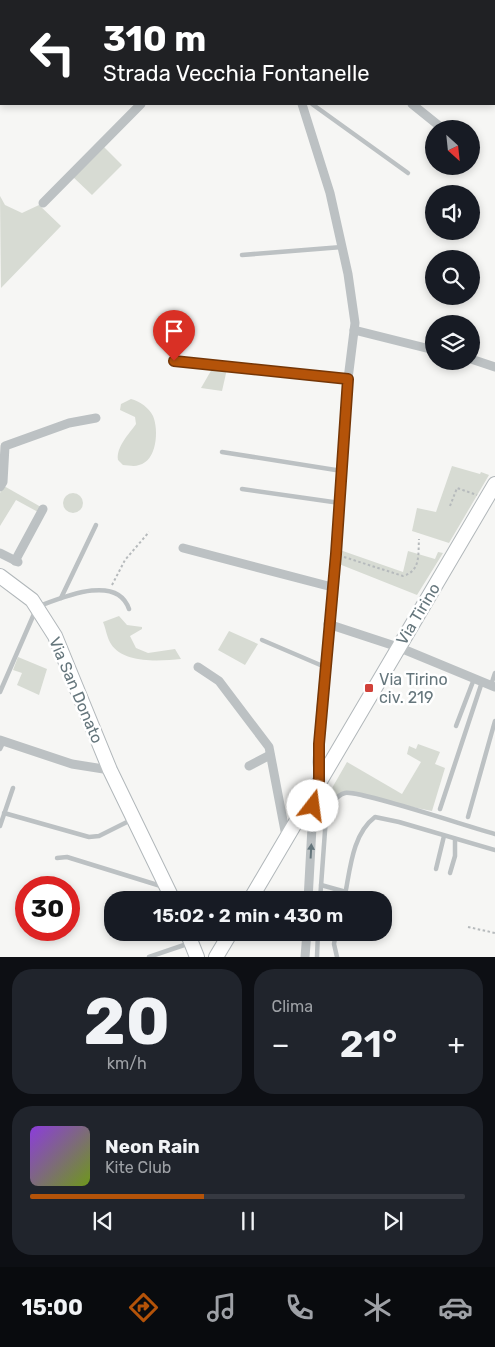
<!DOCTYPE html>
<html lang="it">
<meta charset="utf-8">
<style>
body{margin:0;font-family:Rubik,sans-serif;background:#20242c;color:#f1f3f6;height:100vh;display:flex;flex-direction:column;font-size:19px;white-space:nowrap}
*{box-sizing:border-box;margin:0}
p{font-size:16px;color:#9ea1a6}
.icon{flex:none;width:28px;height:28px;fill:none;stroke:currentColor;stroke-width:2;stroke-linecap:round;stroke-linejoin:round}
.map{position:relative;height:957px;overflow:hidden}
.drawer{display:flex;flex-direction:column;gap:12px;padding:12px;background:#0d0f14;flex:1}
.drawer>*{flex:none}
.banner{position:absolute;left:0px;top:0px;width:495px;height:105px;box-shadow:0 2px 8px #0003;background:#202124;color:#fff;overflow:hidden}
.needle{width:32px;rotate:153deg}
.tools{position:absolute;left:425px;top:120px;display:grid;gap:10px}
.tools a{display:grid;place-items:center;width:55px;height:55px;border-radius:50%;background:#171b24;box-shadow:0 2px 8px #0003;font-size:25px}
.speed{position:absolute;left:15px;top:876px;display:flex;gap:10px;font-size:25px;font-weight:700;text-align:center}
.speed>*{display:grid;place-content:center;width:65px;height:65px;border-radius:50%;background:#171b24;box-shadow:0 2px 8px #0003;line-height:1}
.speed .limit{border:8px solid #d22;background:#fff;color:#111}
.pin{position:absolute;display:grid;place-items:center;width:42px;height:42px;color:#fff;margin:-51px -21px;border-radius:50% 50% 50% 0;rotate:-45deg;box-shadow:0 0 5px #0007}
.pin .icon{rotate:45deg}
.me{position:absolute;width:55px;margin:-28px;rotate:15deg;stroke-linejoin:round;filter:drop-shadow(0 0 4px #0008)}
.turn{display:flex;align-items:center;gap:18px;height:105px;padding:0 20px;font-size:22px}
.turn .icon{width:65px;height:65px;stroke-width:2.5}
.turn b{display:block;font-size:35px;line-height:42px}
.big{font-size:38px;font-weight:600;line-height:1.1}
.drawer .tile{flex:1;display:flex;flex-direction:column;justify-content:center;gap:8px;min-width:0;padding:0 18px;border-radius:20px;background:#20242c}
.drawer .dial{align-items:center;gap:0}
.dial b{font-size:65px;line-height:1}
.song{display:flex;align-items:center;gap:15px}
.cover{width:60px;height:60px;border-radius:8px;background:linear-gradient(135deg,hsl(270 70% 55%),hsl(80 70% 35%))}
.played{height:5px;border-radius:2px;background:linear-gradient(90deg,#b45309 40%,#363941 40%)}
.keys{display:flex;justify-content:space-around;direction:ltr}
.heat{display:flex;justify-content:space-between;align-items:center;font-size:28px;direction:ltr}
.drawer .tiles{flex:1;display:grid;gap:12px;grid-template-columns:1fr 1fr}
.tile:last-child{grid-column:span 2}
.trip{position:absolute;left:104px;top:891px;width:288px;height:50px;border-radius:20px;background:#171b24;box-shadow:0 2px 8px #0003;font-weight:600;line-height:50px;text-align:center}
.dock{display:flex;height:80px;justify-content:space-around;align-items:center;background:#090b0e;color:#9ea1a6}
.dock .icon{width:35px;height:35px}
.dock .on{color:#b45309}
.dock b{font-size:22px;color:#f1f3f6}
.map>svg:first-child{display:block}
.green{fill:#d7dbd3}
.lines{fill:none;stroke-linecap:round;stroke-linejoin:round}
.secondary-casing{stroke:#b1b7ba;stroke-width:16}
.path{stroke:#b6babc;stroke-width:2;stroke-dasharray:2.5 2.5;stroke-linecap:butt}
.lane{stroke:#bcc1c3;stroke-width:4.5}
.street{stroke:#bcc1c3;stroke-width:9}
.secondary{stroke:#fff;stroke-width:14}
.oneway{fill:#65767c}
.route-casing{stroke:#753606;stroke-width:12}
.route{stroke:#b45309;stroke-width:9}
.poi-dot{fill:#d14139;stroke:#fff;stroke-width:2}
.labels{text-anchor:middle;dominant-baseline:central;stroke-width:5;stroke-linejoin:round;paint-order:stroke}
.street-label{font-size:16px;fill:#65767c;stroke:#fff}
.poi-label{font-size:16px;fill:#65767c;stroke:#fff;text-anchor:start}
</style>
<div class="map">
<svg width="495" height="957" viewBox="0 0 495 957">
<rect width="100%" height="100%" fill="#f6f6f4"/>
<g class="green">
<polygon points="102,145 122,165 92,195 72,176"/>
<polygon points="0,196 5,205 22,213 39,205 61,226 1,288"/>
<polygon points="212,369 227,369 222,391 201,388"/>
<path d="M131 399C140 401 149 408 153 416 159 430 157 461 139 465 134 467 128 465 123 465L118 460C116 447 129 434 136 424L135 417 120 410 121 404Z"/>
<polygon points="452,466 480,474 481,472 489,475 449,543 412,531 417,508 436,512"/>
<polygon points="4,486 41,507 38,512 16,500 0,526 0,493"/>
<circle cx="73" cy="503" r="10"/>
<polygon points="340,550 403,572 408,551 435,559 438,552 443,553 417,595 339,564"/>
<path d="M119 616 127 625 142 627V629L130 636 136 648 148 653 175 649 181 659C160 661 124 664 111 644 107 638 106 629 103 622Z"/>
<polygon points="229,631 258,644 245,665 218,650"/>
<polygon points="18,657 47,669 39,695 17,685 22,673 13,670"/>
<polygon points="418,744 440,752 435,764 445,768 432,811 342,793 331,799 323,810 324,802 347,762 402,794 421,762 407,754 409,746 416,749"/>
</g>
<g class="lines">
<g class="secondary-casing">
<g id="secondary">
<polyline points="0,576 32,600 55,636 110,770 173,900"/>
<polyline points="250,900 495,484"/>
<polyline points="187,932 197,957"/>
<polyline points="216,957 231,932"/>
</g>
</g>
<g class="path">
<polyline points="450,506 457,488 477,495"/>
<path d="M344 557 403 576C421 571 418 554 419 539"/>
<polyline points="112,585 125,560 149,532"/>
<polyline points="353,894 370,900"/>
<polyline points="468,927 495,933"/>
</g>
<g class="lane">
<polyline points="312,104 408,173"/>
<polyline points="242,255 342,247"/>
<polyline points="222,452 342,471"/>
<polyline points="242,489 340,503"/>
<polyline points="61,598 96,525"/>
<polyline points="262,640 325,667"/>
<polyline points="491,685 495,673"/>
<path d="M0 692 37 607C61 598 117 573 129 609"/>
<polyline points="456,726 474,679"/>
<polyline points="0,749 4,741"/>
<polyline points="440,809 482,682"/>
<polyline points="4,813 89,837 99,836 131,820"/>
<polyline points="468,817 495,721"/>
<polyline points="0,826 13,788"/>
<polyline points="57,858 67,857 164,887"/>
<polyline points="436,869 444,836"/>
<polyline points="450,873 455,856 455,839"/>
<polyline points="321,885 346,892"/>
<path d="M320 900 326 817C330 808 334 796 345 793 359 790 472 828 495 834"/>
<path d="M344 900C350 873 351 835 375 817L399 822 495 850"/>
<polyline points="336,932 334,944 337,957"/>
<polyline points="149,957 190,943"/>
<polyline points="317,957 318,932"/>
</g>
<g class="street">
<polyline points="257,0 258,1"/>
<polyline points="285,0 287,1"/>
<polyline points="243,1 244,0"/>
<polyline points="302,104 330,193 348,274 355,323 348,379 336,554 321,708 317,762 319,782"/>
<polyline points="412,104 443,129"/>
<polyline points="43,203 141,104"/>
<polyline points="354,330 434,350"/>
<polyline points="471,359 495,367"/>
<polyline points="174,361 348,379"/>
<polyline points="0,487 3,482 5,446 69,423 96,418"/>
<polyline points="183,548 332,587"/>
<polyline points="0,553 18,562"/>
<polyline points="15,561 43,509"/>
<polyline points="328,624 398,647 495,687"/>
<polyline points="198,667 219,681 269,747 285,831 289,834"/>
<polyline points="0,740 72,764 110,770"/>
<polyline points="249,766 270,755"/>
<polyline points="308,900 313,809 311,797"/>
<polyline points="305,957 307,932"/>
</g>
<use href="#secondary" class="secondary"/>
</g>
<defs><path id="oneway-solid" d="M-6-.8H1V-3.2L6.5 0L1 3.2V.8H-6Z" transform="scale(1.25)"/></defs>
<use class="oneway" href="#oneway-solid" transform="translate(311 851) rotate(-87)"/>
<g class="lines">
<g class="route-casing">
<polyline id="route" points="174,361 348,379 336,554 319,744 319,783 311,797 313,806"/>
</g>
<use href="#route" class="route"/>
</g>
<rect class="poi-dot" x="364" y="683" width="10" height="10" rx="2.5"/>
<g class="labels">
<g class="street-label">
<text transform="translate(418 614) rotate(-59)">Via Tirino</text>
<text transform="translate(76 690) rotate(67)">Via San Donato</text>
</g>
<g class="poi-label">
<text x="379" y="679">Via Tirino<tspan x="379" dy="18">civ. 219</tspan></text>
</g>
</g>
</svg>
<div class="tools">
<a><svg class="needle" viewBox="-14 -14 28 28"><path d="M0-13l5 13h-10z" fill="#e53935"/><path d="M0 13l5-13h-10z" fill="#9ea1a6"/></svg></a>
<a><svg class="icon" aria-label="sound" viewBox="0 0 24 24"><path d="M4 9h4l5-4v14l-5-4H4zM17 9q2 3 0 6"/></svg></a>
<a><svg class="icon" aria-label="search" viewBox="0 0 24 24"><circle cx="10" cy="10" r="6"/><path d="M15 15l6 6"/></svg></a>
<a><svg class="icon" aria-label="layers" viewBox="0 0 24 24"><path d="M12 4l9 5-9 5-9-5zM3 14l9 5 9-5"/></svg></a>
</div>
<div class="speed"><div class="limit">30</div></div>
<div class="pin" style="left:174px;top:361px;background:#d93025"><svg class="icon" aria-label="arrive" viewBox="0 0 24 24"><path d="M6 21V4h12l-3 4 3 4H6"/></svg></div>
<svg class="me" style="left:313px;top:806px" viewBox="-20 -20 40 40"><circle r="19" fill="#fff"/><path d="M0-13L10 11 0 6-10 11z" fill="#b45309"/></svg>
<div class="trip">15:02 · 2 min · 430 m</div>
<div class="banner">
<div class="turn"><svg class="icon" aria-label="left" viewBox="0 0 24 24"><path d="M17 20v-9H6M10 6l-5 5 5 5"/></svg><div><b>310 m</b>Strada Vecchia Fontanelle</div></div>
</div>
</div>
<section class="drawer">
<div class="tiles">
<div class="tile dial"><b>20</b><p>km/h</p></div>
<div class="tile"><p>Clima</p>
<div class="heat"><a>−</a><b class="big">21°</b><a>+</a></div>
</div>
<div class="tile">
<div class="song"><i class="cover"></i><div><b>Neon Rain</b><p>Kite Club</p></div></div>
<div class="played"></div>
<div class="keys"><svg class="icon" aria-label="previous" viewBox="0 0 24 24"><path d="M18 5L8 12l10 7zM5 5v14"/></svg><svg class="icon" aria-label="pause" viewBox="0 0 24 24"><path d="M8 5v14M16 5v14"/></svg><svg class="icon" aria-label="next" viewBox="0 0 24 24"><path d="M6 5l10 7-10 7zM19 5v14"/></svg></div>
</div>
</div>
</section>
<nav class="dock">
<b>15:00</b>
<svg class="icon on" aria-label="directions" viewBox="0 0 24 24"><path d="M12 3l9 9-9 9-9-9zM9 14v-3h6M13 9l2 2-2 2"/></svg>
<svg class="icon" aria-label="music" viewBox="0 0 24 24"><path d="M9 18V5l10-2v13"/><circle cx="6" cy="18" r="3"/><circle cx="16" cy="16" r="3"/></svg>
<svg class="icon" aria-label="phone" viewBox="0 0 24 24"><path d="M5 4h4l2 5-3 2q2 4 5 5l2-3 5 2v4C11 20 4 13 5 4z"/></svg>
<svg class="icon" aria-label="climate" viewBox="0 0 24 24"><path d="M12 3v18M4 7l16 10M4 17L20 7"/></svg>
<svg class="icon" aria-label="car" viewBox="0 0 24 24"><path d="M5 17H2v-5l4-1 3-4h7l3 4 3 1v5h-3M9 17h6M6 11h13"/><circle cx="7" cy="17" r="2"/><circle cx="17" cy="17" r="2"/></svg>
</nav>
